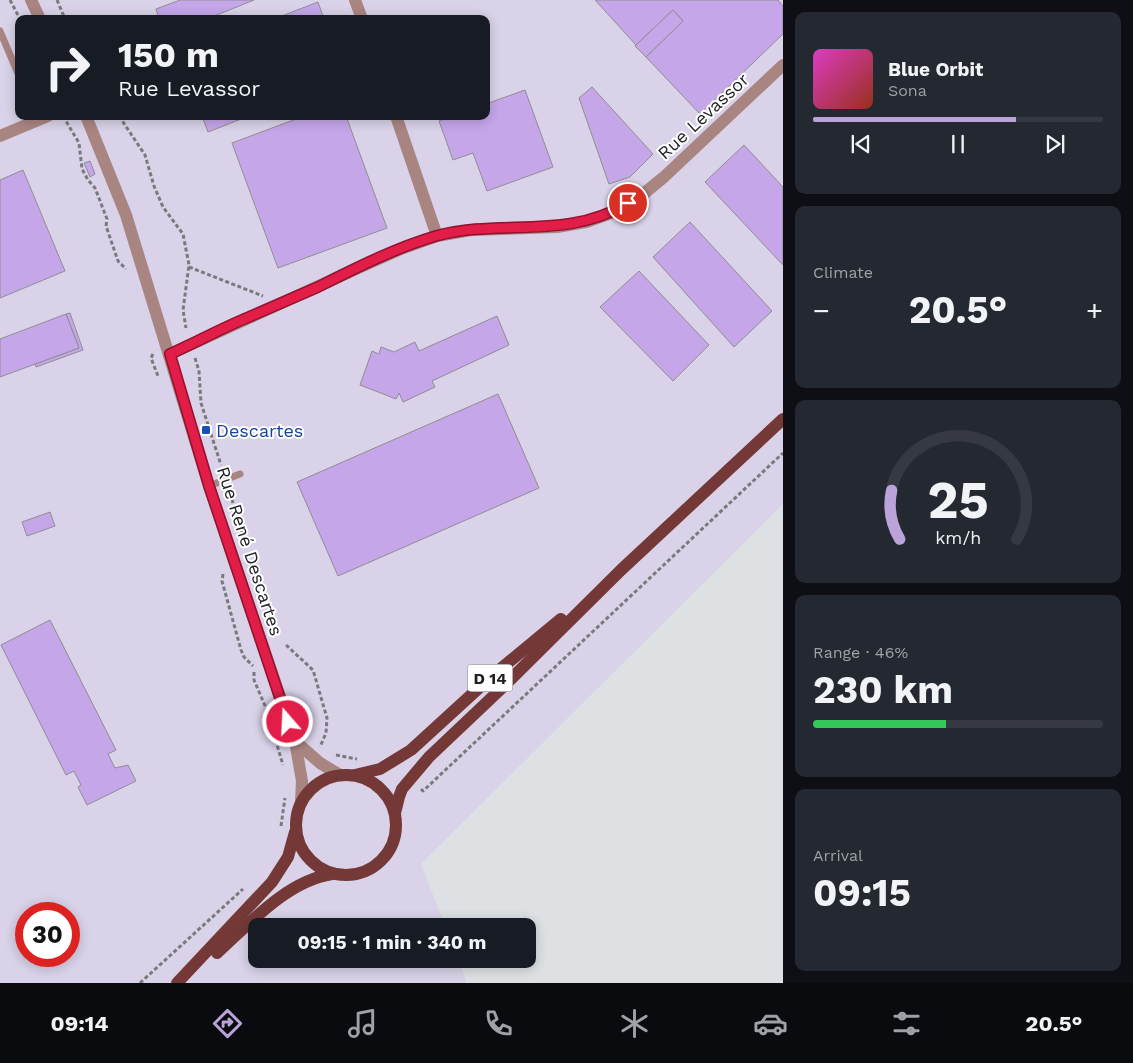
<!DOCTYPE html>
<meta charset="utf-8">
<style>
body{margin:0;font-family:"Work Sans",sans-serif;background:#242831;color:#f1f3f6;height:100vh;display:flex;flex-direction:column;font-size:19px;white-space:nowrap}
*{box-sizing:border-box;margin:0}
p{font-size:16px;color:#9ea1a6}
.icon{flex:none;width:28px;height:28px;fill:none;stroke:currentColor;stroke-width:2;stroke-linecap:round;stroke-linejoin:round}
.map{position:relative;flex:1;overflow:hidden}
.sheet{display:flex;flex-direction:column;gap:12px;padding:12px;background:#0d0f14;width:350px}
.sheet>*{flex:none}
.top-card{position:absolute;left:15px;top:15px;width:475px;height:105px;border-radius:10px;box-shadow:0 2px 12px #0003;background:#171b24;color:#f1f3f6;overflow:hidden}
.speed{position:absolute;left:15px;top:902px;display:flex;gap:10px;font-size:25px;font-weight:700;text-align:center}
.speed>*{display:grid;place-content:center;width:65px;height:65px;border-radius:50%;background:#171b24;box-shadow:0 2px 12px #0003;line-height:1}
.speed .limit{border:8px solid #d22;background:#fff;color:#111}
.pin{position:absolute;display:grid;place-items:center;width:42px;height:42px;color:#fff;margin:-21px;border:2px solid #fff;border-radius:50%;box-shadow:0 1px 5px #0007}
.me{position:absolute;width:55px;margin:-28px;rotate:341deg;stroke-linejoin:round;filter:drop-shadow(0 0 4px #0008)}
.turn{display:flex;align-items:center;gap:18px;height:105px;padding:0 20px;font-size:22px}
.turn .icon{width:65px;height:65px;stroke-width:2.5}
.turn b{display:block;font-size:35px;line-height:42px}
.big{font-size:38px;font-weight:700;line-height:1.1}
.sheet .tile{flex:1;display:flex;flex-direction:column;justify-content:center;gap:8px;min-width:0;padding:0 18px;border-radius:10px;background:#242831}
.sheet .dial{align-items:center;gap:0}
.dial svg{height:130px;overflow:visible;fill:none;stroke:#363941;stroke-width:7;stroke-linecap:round;text-anchor:middle}
.dial text{fill:#f1f3f6;stroke:none}
.song{display:flex;align-items:center;gap:15px}
.cover{width:60px;height:60px;border-radius:8px;background:linear-gradient(135deg,hsl(310 70% 55%),hsl(10 70% 35%))}
.played{height:5px;border-radius:2px;background:linear-gradient(90deg,#bba3da 70%,#363941 70%)}
.keys{display:flex;justify-content:space-around;direction:ltr}
.heat{display:flex;justify-content:space-between;align-items:center;font-size:28px;direction:ltr}
.charge{height:8px;border-radius:4px;background:linear-gradient(90deg,#34c759 46%,#363941 0)}
.trip{position:absolute;left:248px;top:918px;width:288px;height:50px;border-radius:10px;background:#171b24;box-shadow:0 2px 12px #0003;font-weight:700;line-height:50px;text-align:center}
.menu{display:flex;height:80px;justify-content:space-around;align-items:center;background:#090b0e;color:#9ea1a6}
.menu .icon{width:35px;height:35px}
.menu .active{color:#bba3da}
.menu b{font-size:22px;color:#f1f3f6}
main{display:flex;flex:1;min-height:0}
.map>svg:first-child{display:block}
.industrial{fill:#d9d2e8;fill-rule:evenodd}
.building{fill:#c4a6e9;stroke:#908e92}
.lines{fill:none;stroke-linecap:round;stroke-linejoin:round}
.path{stroke:#787b7d;stroke-width:3;stroke-dasharray:4 2.5;stroke-linecap:butt}
.lane{stroke:#a98582;stroke-width:7}
.street{stroke:#a98582;stroke-width:12}
.primary{stroke:#743937;stroke-width:12}
.route-casing{stroke:#92132f;stroke-width:12}
.route{stroke:#e11d48;stroke-width:9}
.transit-dot{fill:#1a4fb4;stroke:#fff;stroke-width:2}
.labels{text-anchor:middle;dominant-baseline:central;stroke-width:4;stroke-linejoin:round;paint-order:stroke}
.shield{fill:#fff;stroke:#626364;stroke-width:1}
.shield-label{font-size:16px;font-weight:bold;fill:#1f2022}
.street-label{font-size:18px;fill:#1f2022;stroke:#fff}
.transit-label{font-size:18px;fill:#164399;stroke:#fff;text-anchor:start}
</style>
<main>
<div class="map">
<svg width="783" height="983" viewBox="0 0 783 983">
<rect width="100%" height="100%" fill="#dde1e4"/>
<path class="industrial" d="M0 0H783V504L421 864 445 926H256V959H458L467 983H0ZM19 19H486V116H19ZM26 914H69V956H26Z"/>
<g class="building">
<polygon points="180,0 254,0 207,19 159,19 156,9"/>
<polygon points="595,0 778,0 783,6 783,34 700,114 646,57 683,21 673,10 636,45"/>
<polygon points="318,2 324,19 274,19"/>
<polygon points="673,10 683,21 646,57 635,46"/>
<polygon points="592,87 653,154 630,177 609,184 579,98"/>
<polygon points="525,90 553,167 487,191 473,153 453,160 439,121 452,116 486,116 486,104"/>
<polygon points="202,116 249,116 208,132"/>
<polygon points="304,116 346,116 387,228 278,268 232,143"/>
<polygon points="744,145 783,187 783,265 705,182"/>
<polygon points="90,161 95,174 90,177 84,163"/>
<polygon points="23,170 65,271 0,298 0,180"/>
<polygon points="690,222 772,311 734,347 653,257"/>
<polygon points="639,271 709,345 673,381 600,307"/>
<polygon points="70,313 83,350 36,367 35,364 79,348 66,314"/>
<polygon points="66,314 79,348 0,377 0,339"/>
<polygon points="497,316 509,345 432,381 435,387 403,402 399,393 396,399 360,385 372,351 379,354 381,347 394,352 415,342 419,351"/>
<polygon points="498,394 539,488 338,576 297,482"/>
<polygon points="50,512 55,526 27,536 22,522"/>
<polygon points="50,620 116,750 108,754 115,768 128,765 136,781 87,805 78,787 81,785 74,771 66,775 1,645"/>
</g>
<g class="lines">
<g class="path">
<polyline points="10,0 20,19"/>
<polyline points="57,0 65,19"/>
<polyline points="63,116 79,143 82,169 88,180 95,188 107,219 106,226 118,261 126,269"/>
<polyline points="119,116 145,155 154,186 163,207 183,234 189,265 183,310 186,328"/>
<polyline points="189,267 263,296"/>
<polyline points="153,354 151,358 158,376"/>
<polyline points="195,358 199,371 201,403 221,465"/>
<polyline points="230,493 247,548"/>
<polyline points="223,574 222,581 241,650 244,657 253,666"/>
<polyline points="286,645 313,670 327,718 326,733 320,747"/>
<polyline points="254,672 254,680 266,708 283,765"/>
<polyline points="336,755 357,759"/>
<polyline points="421,789 423,791 783,453"/>
<polyline points="281,826 285,798"/>
<polyline points="140,983 243,889"/>
</g>
<g class="lane">
<polyline points="0,31 19,76"/>
<polyline points="209,486 240,474"/>
</g>
<g class="street">
<polyline points="31,0 40,19"/>
<polyline points="355,0 362,19"/>
<polyline points="86,116 126,215 209,486 295,741 302,781 301,802"/>
<polyline points="396,116 437,236"/>
<polyline points="0,136 48,116"/>
<polyline points="170,354 358,268 403,248 437,236 471,230 557,227 586,222 614,212 642,195 664,177 783,65"/>
<polyline points="295,741 320,763 340,775"/>
</g>
<g class="primary">
<circle cx="346" cy="825" r="50"/>
<polyline points="355,775 380,769 411,750 492,676 561,619"/>
<polyline points="395,813 399,797 402,789 429,757 504,686 621,570 783,419"/>
<path d="M217 953C250 923 287 881 332 874"/>
<polyline points="177,983 272,882 288,857 295,832"/>
</g>
</g>
<g class="lines">
<g class="route-casing">
<path id="route" d="M288 722 209 486 170 354C197 342 222 328 249 317 272 307 295 297 318 287 356 268 395 248 436 236 501 218 566 241 628 203"/>
</g>
<use href="#route" class="route"/>
</g>
<rect class="transit-dot" x="201" y="425" width="10" height="10" rx="2.5"/>
<g class="labels">
<rect class="shield" x="467.5" y="664.5" width="45" height="27" rx="4"/>
<g class="shield-label">
<text x="490" y="678">D 14</text>
</g>
<g class="street-label">
<text transform="translate(703 116) rotate(-43)">Rue Levassor</text>
<text transform="translate(250 551) rotate(72)">Rue René Descartes</text>
</g>
<g class="transit-label">
<text x="216" y="430">Descartes</text>
</g>
</g>
</svg>
<div class="speed"><div class="limit">30</div></div>
<div class="pin" style="left:628px;top:203px;background:#d93025"><svg class="icon" aria-label="arrive" viewBox="0 0 24 24"><path d="M6 21V4h12l-3 4 3 4H6"/></svg></div>
<svg class="me" style="left:288px;top:722px" viewBox="-20 -20 40 40"><circle r="17" fill="#e11d48" stroke="#fff" stroke-width="3"/><path d="M0-11L8 9 0 5-8 9z" fill="#fff"/></svg>
<div class="trip">09:15 · 1 min · 340 m</div>
<div class="top-card">
<div class="turn"><svg class="icon" aria-label="right" viewBox="0 0 24 24"><path d="M7 20v-9h11M14 6l5 5-5 5"/></svg><div><b>150 m</b>Rue Levassor</div></div>
</div>
</div>
<section class="sheet">
<div class="tile">
<div class="song"><i class="cover"></i><div><b>Blue Orbit</b><p>Sona</p></div></div>
<div class="played"></div>
<div class="keys"><svg class="icon" aria-label="previous" viewBox="0 0 24 24"><path d="M18 5L8 12l10 7zM5 5v14"/></svg><svg class="icon" aria-label="pause" viewBox="0 0 24 24"><path d="M8 5v14M16 5v14"/></svg><svg class="icon" aria-label="next" viewBox="0 0 24 24"><path d="M6 5l10 7-10 7zM19 5v14"/></svg></div>
</div>
<div class="tile"><p>Climate</p>
<div class="heat"><a>−</a><b class="big">20.5°</b><a>+</a></div>
</div>
<div class="tile dial"><svg viewBox="0 0 100 80">
<path d="M14 69A42 42 0 1 1 86 69"/>
<path d="M14 69A42 42 0 0 1 9 39" stroke="#bba3da"/>
<text x="50" y="56" font-size="32" font-weight="700">25</text>
<text x="50" y="72" font-size="11">km/h</text>
</svg></div>
<div class="tile"><p>Range · 46%</p><b class="big">230 km</b><div class="charge"></div></div>
<div class="tile"><p>Arrival</p><b class="big">09:15</b></div>
</section>
</main>
<nav class="menu">
<b>09:14</b>
<svg class="icon active" aria-label="directions" viewBox="0 0 24 24"><path d="M12 3l9 9-9 9-9-9zM9 14v-3h6M13 9l2 2-2 2"/></svg>
<svg class="icon" aria-label="music" viewBox="0 0 24 24"><path d="M9 18V5l10-2v13"/><circle cx="6" cy="18" r="3"/><circle cx="16" cy="16" r="3"/></svg>
<svg class="icon" aria-label="phone" viewBox="0 0 24 24"><path d="M5 4h4l2 5-3 2q2 4 5 5l2-3 5 2v4C11 20 4 13 5 4z"/></svg>
<svg class="icon" aria-label="climate" viewBox="0 0 24 24"><path d="M12 3v18M4 7l16 10M4 17L20 7"/></svg>
<svg class="icon" aria-label="car" viewBox="0 0 24 24"><path d="M5 17H2v-5l4-1 3-4h7l3 4 3 1v5h-3M9 17h6M6 11h13"/><circle cx="7" cy="17" r="2"/><circle cx="17" cy="17" r="2"/></svg>
<svg class="icon" aria-label="filters" viewBox="0 0 24 24"><path d="M4 7h16M4 17h16"/><circle cx="9" cy="7" r="2"/><circle cx="15" cy="17" r="2"/></svg>
<b>20.5°</b>
</nav>
